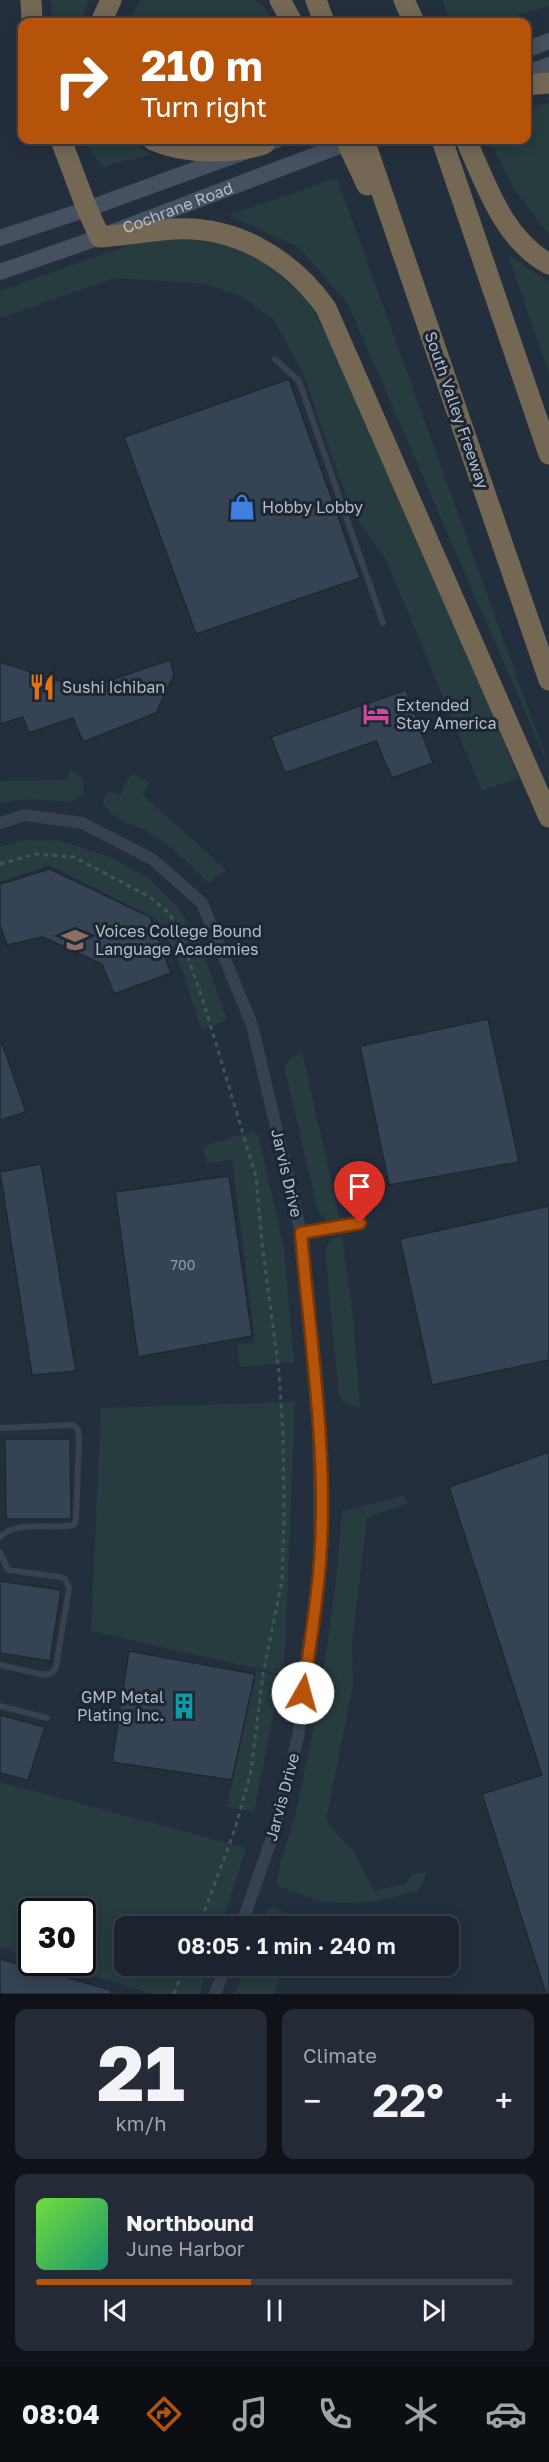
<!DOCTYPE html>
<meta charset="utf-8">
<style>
body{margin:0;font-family:"Golos Text",sans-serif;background:#242b36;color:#f1f3f6;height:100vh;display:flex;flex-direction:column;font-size:22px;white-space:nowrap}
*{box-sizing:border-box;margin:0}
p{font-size:20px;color:#a0a4aa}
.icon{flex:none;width:33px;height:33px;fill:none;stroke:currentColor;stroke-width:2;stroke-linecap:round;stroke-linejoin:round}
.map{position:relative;height:1994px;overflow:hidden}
.side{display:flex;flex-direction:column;gap:15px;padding:15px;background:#0f1319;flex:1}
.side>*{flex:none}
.hud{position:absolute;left:18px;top:18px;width:513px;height:126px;border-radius:12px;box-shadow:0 3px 15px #0003,0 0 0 2px #39404a;background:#b45309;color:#fff;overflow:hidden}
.speed{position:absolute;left:18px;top:1898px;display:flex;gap:12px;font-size:30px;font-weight:700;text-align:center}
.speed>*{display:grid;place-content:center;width:78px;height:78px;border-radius:50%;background:#1b232e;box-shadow:0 3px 15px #0003,0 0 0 2px #39404a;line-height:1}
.speed .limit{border:3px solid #111;border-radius:9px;background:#fff;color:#111}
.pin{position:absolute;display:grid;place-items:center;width:51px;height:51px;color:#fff;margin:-62px -26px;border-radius:50% 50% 50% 0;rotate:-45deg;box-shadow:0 0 6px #0007}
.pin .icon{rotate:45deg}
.me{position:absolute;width:66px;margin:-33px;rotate:7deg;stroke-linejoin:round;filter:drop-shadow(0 0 4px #0008)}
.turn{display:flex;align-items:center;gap:21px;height:126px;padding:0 24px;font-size:27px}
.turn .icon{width:78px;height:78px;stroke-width:2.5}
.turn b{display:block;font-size:42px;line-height:51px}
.big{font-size:45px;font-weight:600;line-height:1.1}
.side .tile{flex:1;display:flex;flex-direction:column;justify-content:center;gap:9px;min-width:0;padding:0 21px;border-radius:12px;background:#242b36}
.side .dial{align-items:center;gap:0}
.dial b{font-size:78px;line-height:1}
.song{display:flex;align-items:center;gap:18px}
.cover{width:72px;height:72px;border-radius:9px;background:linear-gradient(135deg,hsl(100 70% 55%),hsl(160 70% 35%))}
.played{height:6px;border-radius:3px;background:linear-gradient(90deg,#b45309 45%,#39404a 45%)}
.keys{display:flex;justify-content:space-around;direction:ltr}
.heat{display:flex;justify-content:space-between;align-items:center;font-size:33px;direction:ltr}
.side .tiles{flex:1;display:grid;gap:15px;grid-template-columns:1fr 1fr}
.tile:last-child{grid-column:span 2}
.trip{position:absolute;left:114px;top:1916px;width:345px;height:60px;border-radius:12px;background:#1b232e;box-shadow:0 3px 15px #0003,0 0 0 2px #39404a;font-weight:600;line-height:60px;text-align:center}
.menu{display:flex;height:96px;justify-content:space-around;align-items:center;background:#0b0e12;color:#a0a4aa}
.menu .icon{width:42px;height:42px}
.menu .selected{color:#b45309}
.menu b{font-size:27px;color:#f1f3f6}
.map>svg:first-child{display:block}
.green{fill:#263c3f}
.building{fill:#364354;stroke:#1f2835;stroke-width:1.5}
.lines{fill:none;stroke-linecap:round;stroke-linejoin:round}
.path{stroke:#3f5557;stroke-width:3;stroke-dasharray:4.5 4.5;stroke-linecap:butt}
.lane{stroke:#38414e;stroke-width:6}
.street{stroke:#38414e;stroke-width:12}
.secondary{stroke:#465061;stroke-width:16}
.highway{stroke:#746855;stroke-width:21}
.route-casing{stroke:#753606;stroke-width:15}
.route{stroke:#b45309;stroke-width:10}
.labels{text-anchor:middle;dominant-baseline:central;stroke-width:6;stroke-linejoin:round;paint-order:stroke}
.number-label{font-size:14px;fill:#929caa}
.street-label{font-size:16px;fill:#b4bcc9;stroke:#1d2633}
.poi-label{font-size:16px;fill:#b4bcc9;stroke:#1d2633;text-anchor:start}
</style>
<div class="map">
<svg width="549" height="1994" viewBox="0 0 549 1994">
<rect width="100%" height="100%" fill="#242f3e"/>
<g class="green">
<polygon points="51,0 89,0 81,22 52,22"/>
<polygon points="142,0 255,0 266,9 272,22 126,22"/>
<polygon points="442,0 549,0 549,6 494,22 451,22"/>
<polygon points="549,103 549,235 514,189 489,140 526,140 527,108"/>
<polygon points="84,140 126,140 152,154 102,167"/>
<polygon points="337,178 549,766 549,767 348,304 298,247 228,215"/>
<polygon points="174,236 218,241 268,264 309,302 336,353 426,558 519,778 482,791 387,562 350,508 304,376 274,320 241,296 204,284 115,278 0,318 0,291 131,244"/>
<polygon points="508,255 549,282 549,374"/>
<polygon points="71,769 83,779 83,795 70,802 28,799 0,803 0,781 66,780"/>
<path d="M131 773 150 782 142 794 226 870 208 883C192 866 175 850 156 837 138 824 114 823 103 803L107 791 120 795Z"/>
<polygon points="24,840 61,841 109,857 149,878 179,908 199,941 227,1020 201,1030 182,969 158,921 50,865 0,882 0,847"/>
<polygon points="302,1052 340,1219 326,1220 318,1211 284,1067 292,1057"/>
<polygon points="252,1132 258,1134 284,1248 294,1362 240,1367 237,1344 255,1343 232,1159 207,1164 203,1146"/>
<polygon points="342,1235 353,1316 360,1407 347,1405 339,1397 325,1250 331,1239"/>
<polygon points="295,1402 284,1675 91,1631 101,1408"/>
<path d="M403 1496 408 1503 367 1518 352 1643 353 1687 326 1821 354 1852 374 1891 405 1884 414 1873H427L419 1890C392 1900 347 1907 318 1900 304 1897 291 1891 277 1886L280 1864 295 1816 320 1698 336 1581 342 1511Z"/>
<polygon points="255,1671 281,1676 254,1812 227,1806"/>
<polygon points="0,1782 246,1848 221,1926 124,1926 124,1965 208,1965 199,1994 153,1994 49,1962 82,1962 82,1911 32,1911 31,1957 0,1947"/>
<polygon points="269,1907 299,1917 296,1926 261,1926"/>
<polygon points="246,1965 283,1965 274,1994 234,1994"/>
</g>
<g class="building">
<polygon points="289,379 360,578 196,634 124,437"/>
<polygon points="170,660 174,675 156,713 83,742 73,718 29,733 23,717 0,724 0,662 84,689"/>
<polygon points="406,690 433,763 392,778 376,741 285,773 271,737"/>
<polygon points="50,869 150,917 171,973 114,994 102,964 43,937 7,945 0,925 0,884"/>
<polygon points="488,1019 519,1162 389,1185 360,1046"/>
<polygon points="2,1043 26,1112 0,1120 0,1044"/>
<polygon points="41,1164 76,1371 32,1375 0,1172"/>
<polygon points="229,1176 252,1336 138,1357 115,1192"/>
<polygon points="549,1206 549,1360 432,1385 400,1239"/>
<polygon points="5,1439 70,1439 71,1519 6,1519"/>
<polygon points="549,1452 549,1994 546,1994 482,1794 542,1775 449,1487"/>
<polygon points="0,1581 61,1590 50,1661 0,1653"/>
<polygon points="129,1651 255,1674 232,1780 112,1762"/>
<polygon points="0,1715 45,1727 28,1780 0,1773"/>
<polygon points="0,1959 111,1990 111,1994 0,1994"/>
</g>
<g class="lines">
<g class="path">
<polyline points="0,864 35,854 74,857 150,897 170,914 182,940 205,1007 256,1177 262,1243 279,1373 283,1433 284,1518 282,1581 263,1674 251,1771 235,1829 199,1926"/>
<polyline points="174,1994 185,1965"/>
</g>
<g class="lane">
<polyline points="275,359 299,381 383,623"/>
<polyline points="301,1233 360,1223"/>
<path d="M0 1428 73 1425 78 1429 79 1441 76 1520 74 1525C51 1530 18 1519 0 1537"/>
<polyline points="0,1552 8,1570 60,1577 65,1579 69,1588 56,1667 53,1672 45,1675 0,1665"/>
<polyline points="0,1706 47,1718"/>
</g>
<g class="street">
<polyline points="0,823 25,815 82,823 152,859 202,903 252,1025 301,1233 318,1416 320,1561 298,1737 275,1829 241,1926"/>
<polyline points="215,1994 226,1965"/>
</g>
<g class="secondary">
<polyline points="526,50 549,41"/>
<polyline points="526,74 549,65"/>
<polyline points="0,238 87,209 277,140"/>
<path id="s1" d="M0 272 100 237 355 140"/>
</g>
<g class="highway">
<polyline points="31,0 32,22"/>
<polyline points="280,0 292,22"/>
<polyline points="316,0 324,22"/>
<polyline points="404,0 414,22"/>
<polyline points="101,22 111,0"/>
<polyline points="526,85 549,83"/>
<path d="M61 140 87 209 100 237C124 235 149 231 173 229 236 225 291 259 326 308L549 817"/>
<path d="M153 140C186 154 230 154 264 144"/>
<polyline points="346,140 367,185"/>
<polyline points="364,140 549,680"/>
<polyline points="442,140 549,454"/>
<path d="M466 140C486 184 503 239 549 264"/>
</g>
</g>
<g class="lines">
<g class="route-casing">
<path id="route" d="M303 1693C309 1649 317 1605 320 1561 328 1453 310 1340 301 1233L360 1223"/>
</g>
<use href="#route" class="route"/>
</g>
<defs>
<g id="shop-bare" transform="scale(2.07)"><path d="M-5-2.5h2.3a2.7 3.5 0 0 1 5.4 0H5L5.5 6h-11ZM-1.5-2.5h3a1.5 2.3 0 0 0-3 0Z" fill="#3f7fe0" stroke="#1d2633" stroke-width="2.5" paint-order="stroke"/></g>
<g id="restaurant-bare" transform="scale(2.07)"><path d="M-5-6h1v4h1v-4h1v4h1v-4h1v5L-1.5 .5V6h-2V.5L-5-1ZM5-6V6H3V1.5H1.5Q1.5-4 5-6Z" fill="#e8710a" stroke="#1d2633" stroke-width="2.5" paint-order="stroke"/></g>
<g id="hotel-bare" transform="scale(2.07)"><path d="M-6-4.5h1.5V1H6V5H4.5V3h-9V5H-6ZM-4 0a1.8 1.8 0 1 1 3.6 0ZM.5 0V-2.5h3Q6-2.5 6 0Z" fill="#d1479c" stroke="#1d2633" stroke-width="2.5" paint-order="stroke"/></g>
<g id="school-bare" transform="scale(2.07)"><path d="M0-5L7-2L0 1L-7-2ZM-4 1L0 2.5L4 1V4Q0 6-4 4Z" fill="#8d6e63" stroke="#1d2633" stroke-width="2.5" paint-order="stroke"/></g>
<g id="building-bare" transform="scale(2.07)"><path d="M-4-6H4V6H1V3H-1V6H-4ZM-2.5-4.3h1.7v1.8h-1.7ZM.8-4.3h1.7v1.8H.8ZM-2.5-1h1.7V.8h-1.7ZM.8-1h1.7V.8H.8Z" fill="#0f9aa8" stroke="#1d2633" stroke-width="2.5" paint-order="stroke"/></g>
</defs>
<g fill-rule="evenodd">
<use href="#shop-bare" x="242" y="507"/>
<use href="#restaurant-bare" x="42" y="687"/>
<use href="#hotel-bare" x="376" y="714"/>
<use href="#school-bare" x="75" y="940"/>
<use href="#building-bare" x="184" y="1706"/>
</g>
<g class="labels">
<g class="number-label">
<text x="183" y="1264">700</text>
</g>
<g class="street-label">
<text stroke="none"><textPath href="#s1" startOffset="189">Cochrane Road</textPath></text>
<text transform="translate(457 410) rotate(71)">South Valley Freeway</text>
<text transform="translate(287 1173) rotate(77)">Jarvis Drive</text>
<text transform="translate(282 1797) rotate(-75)">Jarvis Drive</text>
</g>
<g class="poi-label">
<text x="262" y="507">Hobby Lobby</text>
<text x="62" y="687">Sushi Ichiban</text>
<text x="396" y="705">Extended<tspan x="396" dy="18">Stay America</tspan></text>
<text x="95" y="931">Voices College Bound<tspan x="95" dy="18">Language Academies</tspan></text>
<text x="164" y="1697" text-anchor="end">GMP Metal<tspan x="164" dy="18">Plating Inc.</tspan></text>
</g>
</g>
</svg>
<div class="speed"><div class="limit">30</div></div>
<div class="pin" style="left:360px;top:1223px;background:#d93025"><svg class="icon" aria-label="arrive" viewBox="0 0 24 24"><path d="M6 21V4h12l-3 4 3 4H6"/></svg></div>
<svg class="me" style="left:303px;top:1693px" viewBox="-20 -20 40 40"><circle r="19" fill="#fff"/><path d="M0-13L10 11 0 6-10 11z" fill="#b45309"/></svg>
<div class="trip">08:05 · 1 min · 240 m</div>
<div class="hud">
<div class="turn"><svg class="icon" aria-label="right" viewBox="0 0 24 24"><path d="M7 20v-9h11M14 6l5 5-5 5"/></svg><div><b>210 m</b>Turn right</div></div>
</div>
</div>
<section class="side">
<div class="tiles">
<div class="tile dial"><b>21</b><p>km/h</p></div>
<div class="tile"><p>Climate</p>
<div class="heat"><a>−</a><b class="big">22°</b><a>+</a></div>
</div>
<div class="tile">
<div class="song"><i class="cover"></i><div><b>Northbound</b><p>June Harbor</p></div></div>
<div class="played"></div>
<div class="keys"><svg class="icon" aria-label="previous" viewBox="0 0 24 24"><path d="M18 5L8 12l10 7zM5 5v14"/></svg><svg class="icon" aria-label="pause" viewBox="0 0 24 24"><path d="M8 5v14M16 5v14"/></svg><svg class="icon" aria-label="next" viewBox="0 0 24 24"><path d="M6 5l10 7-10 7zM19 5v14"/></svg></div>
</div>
</div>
</section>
<nav class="menu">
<b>08:04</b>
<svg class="icon selected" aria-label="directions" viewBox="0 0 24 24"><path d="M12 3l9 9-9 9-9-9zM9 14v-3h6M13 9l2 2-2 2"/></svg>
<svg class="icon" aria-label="music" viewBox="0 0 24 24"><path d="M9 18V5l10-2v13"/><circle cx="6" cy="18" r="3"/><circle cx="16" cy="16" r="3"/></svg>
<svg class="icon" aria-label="phone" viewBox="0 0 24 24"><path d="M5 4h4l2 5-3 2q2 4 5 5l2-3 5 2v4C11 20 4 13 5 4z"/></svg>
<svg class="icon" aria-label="climate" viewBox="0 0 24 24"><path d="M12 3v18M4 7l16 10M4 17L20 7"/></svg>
<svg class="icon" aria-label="car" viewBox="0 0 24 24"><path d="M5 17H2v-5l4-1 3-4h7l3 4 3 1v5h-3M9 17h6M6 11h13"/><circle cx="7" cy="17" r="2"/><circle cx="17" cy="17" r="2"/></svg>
</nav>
